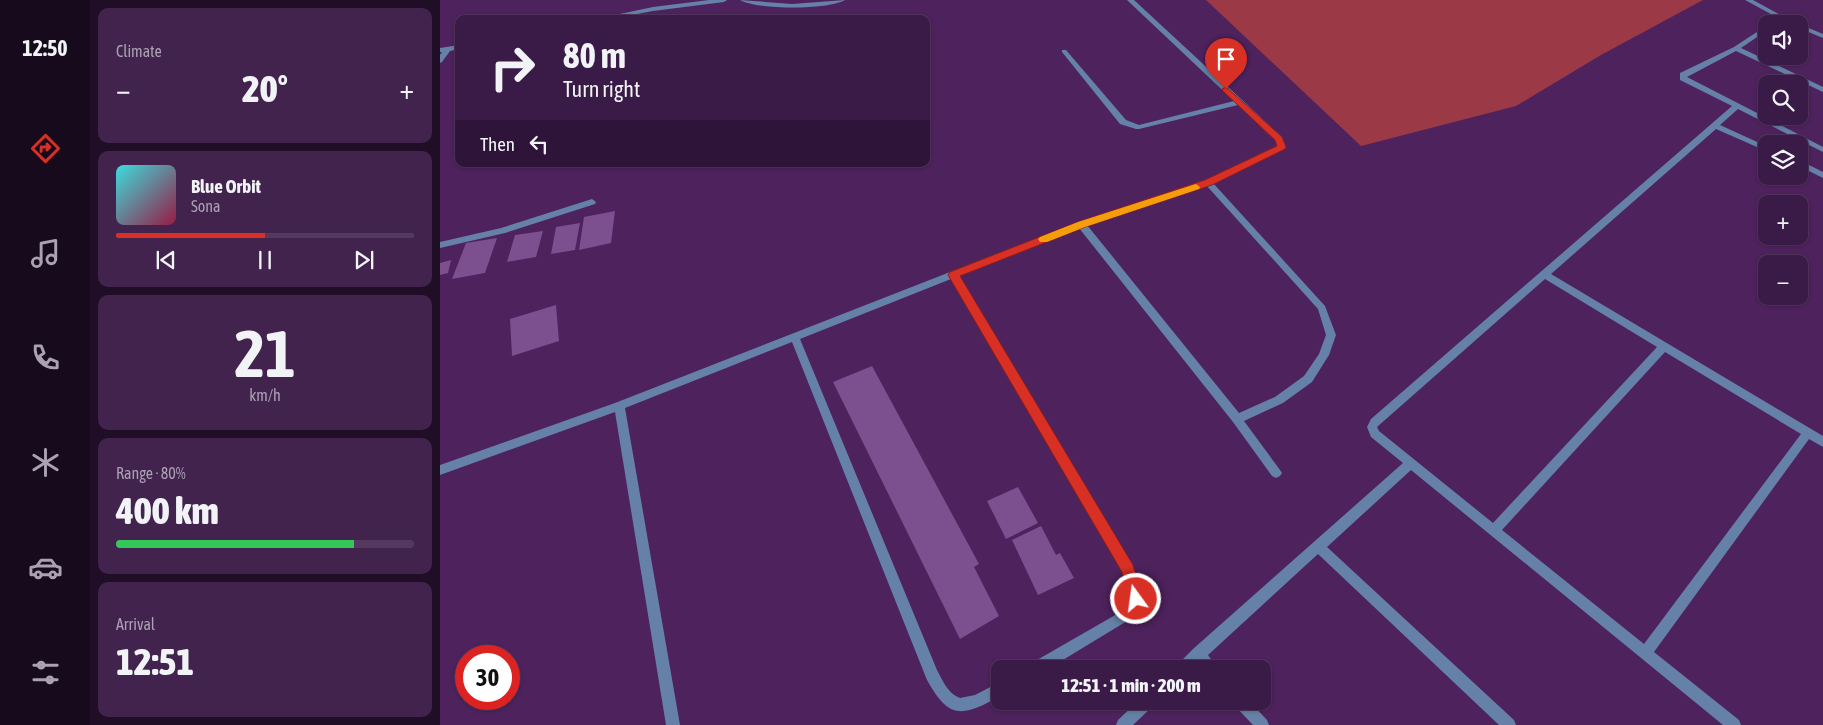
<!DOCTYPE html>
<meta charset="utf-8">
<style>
body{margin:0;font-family:"Asap Condensed",sans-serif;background:#41234d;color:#f1f3f6;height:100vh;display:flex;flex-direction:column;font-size:19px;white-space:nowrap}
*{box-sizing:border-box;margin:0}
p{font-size:16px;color:#aba1b3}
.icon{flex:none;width:28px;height:28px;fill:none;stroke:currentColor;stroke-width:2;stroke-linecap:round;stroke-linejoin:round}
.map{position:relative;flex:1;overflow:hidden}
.side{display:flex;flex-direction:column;gap:8px;padding:8px;background:#200e26;width:350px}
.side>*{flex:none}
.top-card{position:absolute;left:15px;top:15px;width:475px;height:152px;border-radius:10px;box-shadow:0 1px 4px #0004,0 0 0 1px #54385f;background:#3a1a46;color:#f1f3f6;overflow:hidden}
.fabs{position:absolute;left:1318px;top:15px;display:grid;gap:10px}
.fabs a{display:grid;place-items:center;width:50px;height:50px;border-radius:10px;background:#3a1a46;box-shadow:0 1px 4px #0004,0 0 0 1px #54385f;font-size:25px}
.speed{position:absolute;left:15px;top:645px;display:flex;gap:10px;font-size:25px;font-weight:700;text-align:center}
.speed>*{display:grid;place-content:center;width:65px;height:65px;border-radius:50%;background:#3a1a46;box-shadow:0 1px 4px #0004,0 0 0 1px #54385f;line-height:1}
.speed .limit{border:8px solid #d22;background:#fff;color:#111}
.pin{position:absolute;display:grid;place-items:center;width:42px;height:42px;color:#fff;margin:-51px -21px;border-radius:50% 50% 50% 0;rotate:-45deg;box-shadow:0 0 5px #0007}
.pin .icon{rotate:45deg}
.me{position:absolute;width:55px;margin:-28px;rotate:346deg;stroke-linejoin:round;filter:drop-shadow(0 0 4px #0008)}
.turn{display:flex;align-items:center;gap:18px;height:105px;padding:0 25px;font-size:22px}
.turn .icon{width:65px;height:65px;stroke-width:2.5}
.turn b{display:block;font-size:35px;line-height:42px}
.then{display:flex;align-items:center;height:48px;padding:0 25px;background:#0003;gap:10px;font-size:19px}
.big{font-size:38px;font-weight:800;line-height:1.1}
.side .card{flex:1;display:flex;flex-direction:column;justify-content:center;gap:8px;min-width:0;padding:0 18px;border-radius:10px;background:#41234d}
.side .dial{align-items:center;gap:0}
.dial b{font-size:65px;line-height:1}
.song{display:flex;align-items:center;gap:15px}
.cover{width:60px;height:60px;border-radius:8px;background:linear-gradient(135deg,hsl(180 70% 55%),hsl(340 70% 35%))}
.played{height:5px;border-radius:2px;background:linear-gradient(90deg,#d93025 50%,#54385f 50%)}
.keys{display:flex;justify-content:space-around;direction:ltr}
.heat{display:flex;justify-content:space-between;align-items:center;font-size:28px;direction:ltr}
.charge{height:8px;border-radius:4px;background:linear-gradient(90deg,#34c759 80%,#54385f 0)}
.trip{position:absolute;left:551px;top:660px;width:280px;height:50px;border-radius:10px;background:#3a1a46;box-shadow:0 1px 4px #0004,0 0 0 1px #54385f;font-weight:800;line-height:50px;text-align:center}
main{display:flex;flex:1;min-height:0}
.menu{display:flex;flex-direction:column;width:90px;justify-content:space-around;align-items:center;background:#170a1c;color:#aba1b3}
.menu .icon{width:35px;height:35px}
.menu .on{color:#d93025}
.menu b{font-size:22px;color:#f1f3f6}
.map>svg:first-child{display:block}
.green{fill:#9b3a46}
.building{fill:#7c4f8e}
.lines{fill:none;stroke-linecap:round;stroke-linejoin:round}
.minor{fill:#6581a7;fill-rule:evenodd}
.route{fill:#d93025;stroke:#8d1f18}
.slow{fill:#f59e0b}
</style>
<main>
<nav class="menu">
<b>12:50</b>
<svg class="icon on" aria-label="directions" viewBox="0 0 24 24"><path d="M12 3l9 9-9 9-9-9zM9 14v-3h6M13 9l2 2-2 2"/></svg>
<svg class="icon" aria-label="music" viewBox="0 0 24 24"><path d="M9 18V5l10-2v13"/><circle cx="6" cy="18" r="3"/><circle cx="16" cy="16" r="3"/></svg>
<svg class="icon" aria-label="phone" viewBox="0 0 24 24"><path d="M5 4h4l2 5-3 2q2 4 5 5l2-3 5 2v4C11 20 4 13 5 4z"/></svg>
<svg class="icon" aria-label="climate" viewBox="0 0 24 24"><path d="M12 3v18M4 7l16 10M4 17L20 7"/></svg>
<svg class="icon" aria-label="car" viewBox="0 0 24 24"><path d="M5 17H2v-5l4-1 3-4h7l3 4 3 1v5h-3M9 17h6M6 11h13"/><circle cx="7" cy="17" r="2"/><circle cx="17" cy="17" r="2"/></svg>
<svg class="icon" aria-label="filters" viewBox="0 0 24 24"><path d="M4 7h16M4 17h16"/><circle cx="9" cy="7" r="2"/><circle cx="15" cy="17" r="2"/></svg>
</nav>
<section class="side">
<div class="card"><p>Climate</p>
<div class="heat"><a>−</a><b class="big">20°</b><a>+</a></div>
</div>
<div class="card">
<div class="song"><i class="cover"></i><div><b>Blue Orbit</b><p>Sona</p></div></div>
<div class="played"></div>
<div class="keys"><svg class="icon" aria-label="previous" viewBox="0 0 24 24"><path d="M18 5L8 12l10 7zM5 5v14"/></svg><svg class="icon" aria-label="pause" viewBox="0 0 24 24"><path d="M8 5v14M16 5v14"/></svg><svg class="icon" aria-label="next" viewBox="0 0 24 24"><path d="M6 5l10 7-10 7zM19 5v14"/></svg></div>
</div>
<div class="card dial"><b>21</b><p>km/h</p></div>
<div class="card"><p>Range · 80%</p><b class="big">400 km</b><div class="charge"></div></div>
<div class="card"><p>Arrival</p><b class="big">12:51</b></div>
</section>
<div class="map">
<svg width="1383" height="725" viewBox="0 0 1383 725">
<rect width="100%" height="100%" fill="#4e225d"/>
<polygon class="green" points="766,0 1263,0 1161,55 1076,106 921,146"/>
<g class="building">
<polygon points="175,211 171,243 139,250 144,217"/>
<polygon points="140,223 135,250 111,254 116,227"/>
<polygon points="103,231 96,257 67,262 75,235"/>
<polygon points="57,238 45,273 12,279 26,243"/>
<polygon points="11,260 8,273 0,275 0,263"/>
<polygon points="116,305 119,341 72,356 70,319"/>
<polygon points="432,366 539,564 534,567 559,616 520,639 393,382"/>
<polygon points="578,487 598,523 566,539 547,501"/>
<polygon points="601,526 616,555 620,553 634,578 598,595 572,540"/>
</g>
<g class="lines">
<g class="minor">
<polygon points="269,0 287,0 284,2 213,11 171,19 156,19 213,7"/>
<path d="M300 0 352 4 405 0C388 10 317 10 300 0Z"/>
<path d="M687 0H694L842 137 846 147 773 183 885 306 896 335 889 355 872 382 843 403 804 421 840 470 842 473 840 476 836 478 832 476 793 422 639 228 518 276 692 565 700 587 701 597 692 618 608 669H589L590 664 684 610C692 596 686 585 683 571L511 279 360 339 497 670C503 681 508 694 520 698L535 695 560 682V696C523 717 509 720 487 680L352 342 185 408 240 725H226L175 412 0 475V465L175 403 638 222 765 180 838 146 835 140 798 105 699 129H696L680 124 622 52V50H626L686 120 699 125 794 101ZM766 185 878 309 886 335 879 354 864 376 835 397 799 413 647 225Z"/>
<polygon points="1305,0 1313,0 1357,24 1349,24"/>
<polygon points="1359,24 1383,34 1383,38 1359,28"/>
<path d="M1326 26V31L1301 48 1383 87V92L1296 51 1247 77 1383 147V152L1298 109 1280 125 1326 146V151L1276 129 1111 274 1383 436V447L1369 439 1214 652 1299 720 1301 725H1283L971 470 887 547 1074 720 1076 725H1059L878 554 768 655 778 669H763L758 664 753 669H737L738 664 753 649 963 463 931 437 927 427 931 419 1292 106 1240 80V73L1294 47ZM1105 279 1217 347 1053 523 939 431 937 427ZM1225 352 1361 434 1204 644 1062 530Z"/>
<polygon points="19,45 19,49 10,51 2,62 0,63 0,55 2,52 0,52 0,48"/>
<polygon points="1359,160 1383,172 1383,178 1359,166"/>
<polygon points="152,199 156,202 155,204 65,233 0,248 0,242 61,228"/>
<polygon points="698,701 715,701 713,706 693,725 676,725 678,720"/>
<polygon points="793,701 809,701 827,720 829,725 813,725 795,706"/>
</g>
</g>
<polygon class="route" points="786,87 842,137 846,147 845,149 772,185 645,227 520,276 693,565 703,599 701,604 696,606 691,604 682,572 508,275 510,272 638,222 765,180 837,146 835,140 783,91 782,89"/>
<polygon class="slow" points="756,184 760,187 759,189 645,227 607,242 600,242 598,239 600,237 638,222"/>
</svg>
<div class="fabs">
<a><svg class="icon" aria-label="sound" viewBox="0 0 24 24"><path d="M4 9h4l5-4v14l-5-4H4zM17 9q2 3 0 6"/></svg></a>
<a><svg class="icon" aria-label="search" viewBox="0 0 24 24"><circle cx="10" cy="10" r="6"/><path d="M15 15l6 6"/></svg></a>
<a><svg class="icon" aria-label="layers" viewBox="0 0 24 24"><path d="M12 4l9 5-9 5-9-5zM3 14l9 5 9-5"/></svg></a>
<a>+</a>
<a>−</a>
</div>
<div class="speed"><div class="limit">30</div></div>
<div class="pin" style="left:786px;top:89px;background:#d93025"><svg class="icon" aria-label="arrive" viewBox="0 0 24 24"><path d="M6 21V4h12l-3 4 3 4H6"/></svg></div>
<svg class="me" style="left:696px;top:599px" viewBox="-20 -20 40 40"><circle r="17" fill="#d93025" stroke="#fff" stroke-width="3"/><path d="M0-11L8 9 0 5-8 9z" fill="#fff"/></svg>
<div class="trip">12:51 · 1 min · 200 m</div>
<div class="top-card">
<div class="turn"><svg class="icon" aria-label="right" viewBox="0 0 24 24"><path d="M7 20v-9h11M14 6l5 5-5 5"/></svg><div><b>80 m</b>Turn right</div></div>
<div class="then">Then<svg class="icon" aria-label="left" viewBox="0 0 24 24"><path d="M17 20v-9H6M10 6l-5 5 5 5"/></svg></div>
</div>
</div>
</main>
